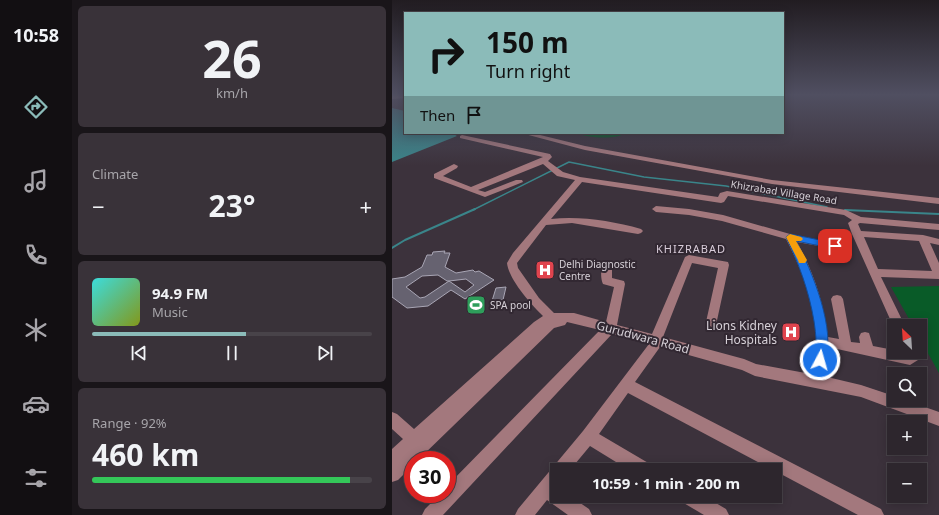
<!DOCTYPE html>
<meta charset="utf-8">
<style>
body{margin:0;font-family:"Noto Sans",sans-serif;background:#393239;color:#f1f3f6;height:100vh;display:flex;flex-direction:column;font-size:15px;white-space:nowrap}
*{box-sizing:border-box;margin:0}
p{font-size:13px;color:#a7a5aa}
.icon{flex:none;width:22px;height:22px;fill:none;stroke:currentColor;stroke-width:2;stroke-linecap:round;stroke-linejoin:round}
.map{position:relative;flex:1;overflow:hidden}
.side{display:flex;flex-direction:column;gap:6px;padding:6px;background:#191519;width:320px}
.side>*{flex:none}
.hud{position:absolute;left:12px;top:12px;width:380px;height:122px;border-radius:0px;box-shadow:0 2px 10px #0003,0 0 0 1px #484349;background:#8bbbb9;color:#111;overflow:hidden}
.needle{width:26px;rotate:335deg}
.tools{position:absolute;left:495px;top:319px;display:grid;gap:8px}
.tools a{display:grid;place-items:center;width:40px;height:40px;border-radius:0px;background:#2d262d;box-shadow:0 2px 10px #0003,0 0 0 1px #484349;font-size:20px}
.speed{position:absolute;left:12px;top:451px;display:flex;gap:8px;font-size:20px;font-weight:700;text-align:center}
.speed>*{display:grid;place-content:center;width:52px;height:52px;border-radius:50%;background:#2d262d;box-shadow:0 2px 10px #0003,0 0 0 1px #484349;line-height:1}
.speed .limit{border:6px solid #d22;background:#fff;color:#111}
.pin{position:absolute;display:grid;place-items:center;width:34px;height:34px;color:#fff;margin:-17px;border-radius:8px;box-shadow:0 2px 6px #0006}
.me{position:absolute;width:44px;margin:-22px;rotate:6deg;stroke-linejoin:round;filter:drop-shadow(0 0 3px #0008)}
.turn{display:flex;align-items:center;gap:14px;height:84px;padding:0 16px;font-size:18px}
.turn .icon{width:52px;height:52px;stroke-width:2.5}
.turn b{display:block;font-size:28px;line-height:34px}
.then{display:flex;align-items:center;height:38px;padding:0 16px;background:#0003;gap:8px;font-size:15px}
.big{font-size:30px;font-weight:700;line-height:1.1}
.side .tile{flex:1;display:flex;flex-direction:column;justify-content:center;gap:6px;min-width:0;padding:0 14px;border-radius:6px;background:#393239}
.side .dial{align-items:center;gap:0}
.dial b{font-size:52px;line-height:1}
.song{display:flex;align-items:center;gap:12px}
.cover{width:48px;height:48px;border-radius:6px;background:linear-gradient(135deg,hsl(180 70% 55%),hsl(70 70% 35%))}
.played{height:4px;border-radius:2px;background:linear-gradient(90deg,#8bbbb9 55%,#484349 55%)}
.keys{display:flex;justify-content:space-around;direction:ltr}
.heat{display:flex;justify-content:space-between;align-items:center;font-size:22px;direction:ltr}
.charge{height:6px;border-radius:3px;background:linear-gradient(90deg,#34c759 92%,#484349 0)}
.trip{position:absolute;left:158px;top:463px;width:232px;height:40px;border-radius:0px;background:#2d262d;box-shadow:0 2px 10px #0003,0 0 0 1px #484349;font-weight:700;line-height:40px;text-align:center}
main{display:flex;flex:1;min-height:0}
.dock{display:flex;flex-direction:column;width:72px;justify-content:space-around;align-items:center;background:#120f12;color:#a7a5aa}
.dock .icon{width:28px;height:28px}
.dock .active{color:#8bbbb9}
.dock b{font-size:18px;color:#f1f3f6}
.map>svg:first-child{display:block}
.green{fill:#095b28}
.water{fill:#3a858a}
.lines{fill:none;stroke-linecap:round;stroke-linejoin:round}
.stream-far1{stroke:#3a858a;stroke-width:1.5}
.stream{stroke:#3a858a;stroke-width:2}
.building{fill:#666270;stroke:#a9a6b5;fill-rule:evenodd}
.minor{fill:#a3787d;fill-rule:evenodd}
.route{fill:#1a73e8;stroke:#114b97}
.slow{fill:#f59e0b}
.labels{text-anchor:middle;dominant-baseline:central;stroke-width:4;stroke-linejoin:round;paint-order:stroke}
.street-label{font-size:10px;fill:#d6d0d7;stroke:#322832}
.poi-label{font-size:10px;fill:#d6d0d7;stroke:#322832;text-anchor:start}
.neighbourhood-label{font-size:11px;letter-spacing:1px;fill:#d8ccd9;stroke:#322832}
.near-poi-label{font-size:12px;fill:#d6d0d7;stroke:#322832;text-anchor:end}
.near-street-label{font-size:12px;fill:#d6d0d7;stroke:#322832}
</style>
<main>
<nav class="dock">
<b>10:58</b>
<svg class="icon active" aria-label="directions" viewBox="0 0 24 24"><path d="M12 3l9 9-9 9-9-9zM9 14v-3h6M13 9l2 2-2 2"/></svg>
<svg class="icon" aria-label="music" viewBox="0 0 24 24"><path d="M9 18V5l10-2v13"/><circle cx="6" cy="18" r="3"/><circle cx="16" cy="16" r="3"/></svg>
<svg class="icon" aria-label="phone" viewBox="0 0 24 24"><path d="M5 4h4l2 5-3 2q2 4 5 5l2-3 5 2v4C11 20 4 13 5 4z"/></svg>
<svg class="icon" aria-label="climate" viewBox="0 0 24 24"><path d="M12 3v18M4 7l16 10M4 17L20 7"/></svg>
<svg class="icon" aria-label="car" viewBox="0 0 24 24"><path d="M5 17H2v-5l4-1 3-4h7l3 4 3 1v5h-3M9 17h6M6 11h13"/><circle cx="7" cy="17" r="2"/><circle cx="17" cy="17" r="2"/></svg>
<svg class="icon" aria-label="filters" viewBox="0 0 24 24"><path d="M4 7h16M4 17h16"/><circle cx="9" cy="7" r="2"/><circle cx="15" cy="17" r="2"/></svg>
</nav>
<section class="side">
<div class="tile dial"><b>26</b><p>km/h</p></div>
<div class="tile"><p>Climate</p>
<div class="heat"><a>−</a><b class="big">23°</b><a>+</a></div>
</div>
<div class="tile">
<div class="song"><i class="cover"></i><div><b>94.9 FM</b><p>Music</p></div></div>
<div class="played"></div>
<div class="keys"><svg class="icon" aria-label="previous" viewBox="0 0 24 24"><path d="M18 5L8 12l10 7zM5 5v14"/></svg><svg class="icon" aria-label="pause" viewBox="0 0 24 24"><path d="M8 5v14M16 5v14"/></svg><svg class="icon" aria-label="next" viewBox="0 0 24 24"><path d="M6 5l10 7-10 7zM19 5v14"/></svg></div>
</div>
<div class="tile"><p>Range · 92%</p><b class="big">460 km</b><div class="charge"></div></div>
</section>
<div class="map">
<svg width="547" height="515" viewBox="0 0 547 515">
<rect width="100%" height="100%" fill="#3c323c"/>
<g class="green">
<path d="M183 133H235C223 140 196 138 183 133Z"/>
<polygon points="547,286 547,373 528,339 528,326 521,326 499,287"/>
</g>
<polygon class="water" points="0,108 13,111 13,133 60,133 65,136 0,162"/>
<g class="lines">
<polyline class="stream-far1" points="81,210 177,162 252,177 334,186 435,207"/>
<g class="stream">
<polyline points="453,210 547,214"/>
<polyline points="0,248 13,240 83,209"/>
</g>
</g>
<g class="building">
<path d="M53 251 52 253H58L53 267 64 273 81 270 83 272 87 271 102 280 73 299 59 290 36 306 15 308 0 297V279L13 277 30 267 35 255H40L41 252ZM46 275 55 281H57L33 297 28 298 14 287 30 276ZM74 279 82 285 73 292 57 281Z"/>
<polygon points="114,287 111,300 100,301 104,288"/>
</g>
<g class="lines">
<g class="minor">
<polygon points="13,94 13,98 0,99 0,95"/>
<polygon points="129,133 140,133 193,146 380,180 547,198 547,204 380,184 193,150"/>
<path d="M70 135 158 154 160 157 156 161 171 172 188 177 326 197 328 193 335 191 454 210 469 217 547 224V230L468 223 466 224 469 231 531 235 547 239V245L538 243 547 263V279L489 277 513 326H502V328L460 234 456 223 460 220 452 215 336 196 332 202 329 203 190 182 159 219C189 216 220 221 249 229L251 231 249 233 246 234 180 223 154 225 125 263 126 268 147 298 162 313H182L214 322 222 287 211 284C208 278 209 267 211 261H219L220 264V278L232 281 233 284 225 325 260 334 293 257 297 255 336 262 337 265 324 325 320 327 316 325 314 322 326 268 300 263 271 337 352 359 364 364 419 374C421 364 423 354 424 343 425 308 410 270 394 239L330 221 297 215 264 212 260 209 264 206 297 209 331 215 398 234 446 244 448 246 446 248 443 249 405 242C421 271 432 303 436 337L447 339 439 299 441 296 445 295 449 296 451 299 459 342 468 343 467 337 469 333 473 332 477 333 481 346 502 350V352H526L528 356 526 360 518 365 436 347 431 376 469 385 502 396V400H513L547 412V426L469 397 363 376 350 370 268 347 243 382 489 509 492 515H466L236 393 207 434 258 464 260 470H237L198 446 178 470H165V496H178L197 509 200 515H176L155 500 143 515H123L126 509 191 431 257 344 220 334 51 515H30L33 509 48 494H55V486L208 330 175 322 173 325 162 328 26 460H21V465L6 480 0 482V449L11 439 0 429V412L5 414 22 429 142 322 151 316C139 304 117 280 115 263L121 253 183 180 165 176 151 164 86 190 93 192 124 180H130L131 182 93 197 42 178V174L62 164 66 166 65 168 51 176 79 187 151 157 68 138V136ZM472 237 527 241 540 271 486 269Z"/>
<polygon points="288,496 312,496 334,509 337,515 312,515 290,502"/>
</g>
</g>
<linearGradient id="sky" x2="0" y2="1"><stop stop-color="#211c21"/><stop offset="0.57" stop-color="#504f61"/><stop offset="1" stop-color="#504f61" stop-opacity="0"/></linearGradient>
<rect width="547" height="166" fill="url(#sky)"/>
<path class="route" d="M398 234 443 243 447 246 443 249 404 241C419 268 446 333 432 363L428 365 423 363C420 357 423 349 424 342 424 335 423 328 422 321 417 291 407 264 394 237Z"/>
<polygon class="slow" points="398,234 409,237 411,239 409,241 404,241 415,260 413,263 407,263 406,260 394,237"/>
<defs>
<g id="hospital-square" transform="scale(1)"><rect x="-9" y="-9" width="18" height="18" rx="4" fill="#e0444e" stroke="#322832"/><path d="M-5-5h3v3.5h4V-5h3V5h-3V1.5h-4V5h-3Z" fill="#fff"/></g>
<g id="stadium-square" transform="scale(1)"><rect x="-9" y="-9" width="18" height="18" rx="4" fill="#2e9e5b" stroke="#322832"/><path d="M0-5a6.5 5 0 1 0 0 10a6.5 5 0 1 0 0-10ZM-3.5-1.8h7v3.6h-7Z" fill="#fff"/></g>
</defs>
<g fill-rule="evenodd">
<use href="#hospital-square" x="153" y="270"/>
<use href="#stadium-square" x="84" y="305"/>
<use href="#hospital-square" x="399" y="332"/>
</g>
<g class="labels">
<g class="street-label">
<text transform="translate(392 192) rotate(9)">Khizrabad Village Road</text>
</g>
<g class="poi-label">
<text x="167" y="264">Delhi Diagnostic<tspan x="167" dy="12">Centre</tspan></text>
<text x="98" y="305">SPA pool</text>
</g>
<g class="neighbourhood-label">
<text x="299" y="248">KHIZRABAD</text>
</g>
<g class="near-poi-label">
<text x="385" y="325">Lions Kidney<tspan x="385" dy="14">Hospitals</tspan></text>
</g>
<g class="near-street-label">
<text transform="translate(251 337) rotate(15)">Gurudwara Road</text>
</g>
</g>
</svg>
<div class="tools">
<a><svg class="needle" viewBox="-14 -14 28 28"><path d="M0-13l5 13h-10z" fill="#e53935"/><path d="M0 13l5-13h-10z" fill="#a7a5aa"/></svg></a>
<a><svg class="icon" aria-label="search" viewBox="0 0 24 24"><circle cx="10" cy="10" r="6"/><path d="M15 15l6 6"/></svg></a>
<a>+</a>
<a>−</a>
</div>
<div class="speed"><div class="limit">30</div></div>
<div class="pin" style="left:443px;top:246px;background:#d93025"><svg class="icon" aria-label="arrive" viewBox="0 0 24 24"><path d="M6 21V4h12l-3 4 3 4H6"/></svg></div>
<svg class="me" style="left:428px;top:360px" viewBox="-20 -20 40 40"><circle r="17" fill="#1a73e8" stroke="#fff" stroke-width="3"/><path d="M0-11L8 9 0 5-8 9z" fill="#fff"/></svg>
<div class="trip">10:59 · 1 min · 200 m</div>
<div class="hud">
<div class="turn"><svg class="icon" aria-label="right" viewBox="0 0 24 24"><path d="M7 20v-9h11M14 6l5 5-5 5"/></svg><div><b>150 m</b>Turn right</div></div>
<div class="then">Then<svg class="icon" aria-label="arrive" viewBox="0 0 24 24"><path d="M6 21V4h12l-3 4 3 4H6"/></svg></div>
</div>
</div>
</main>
